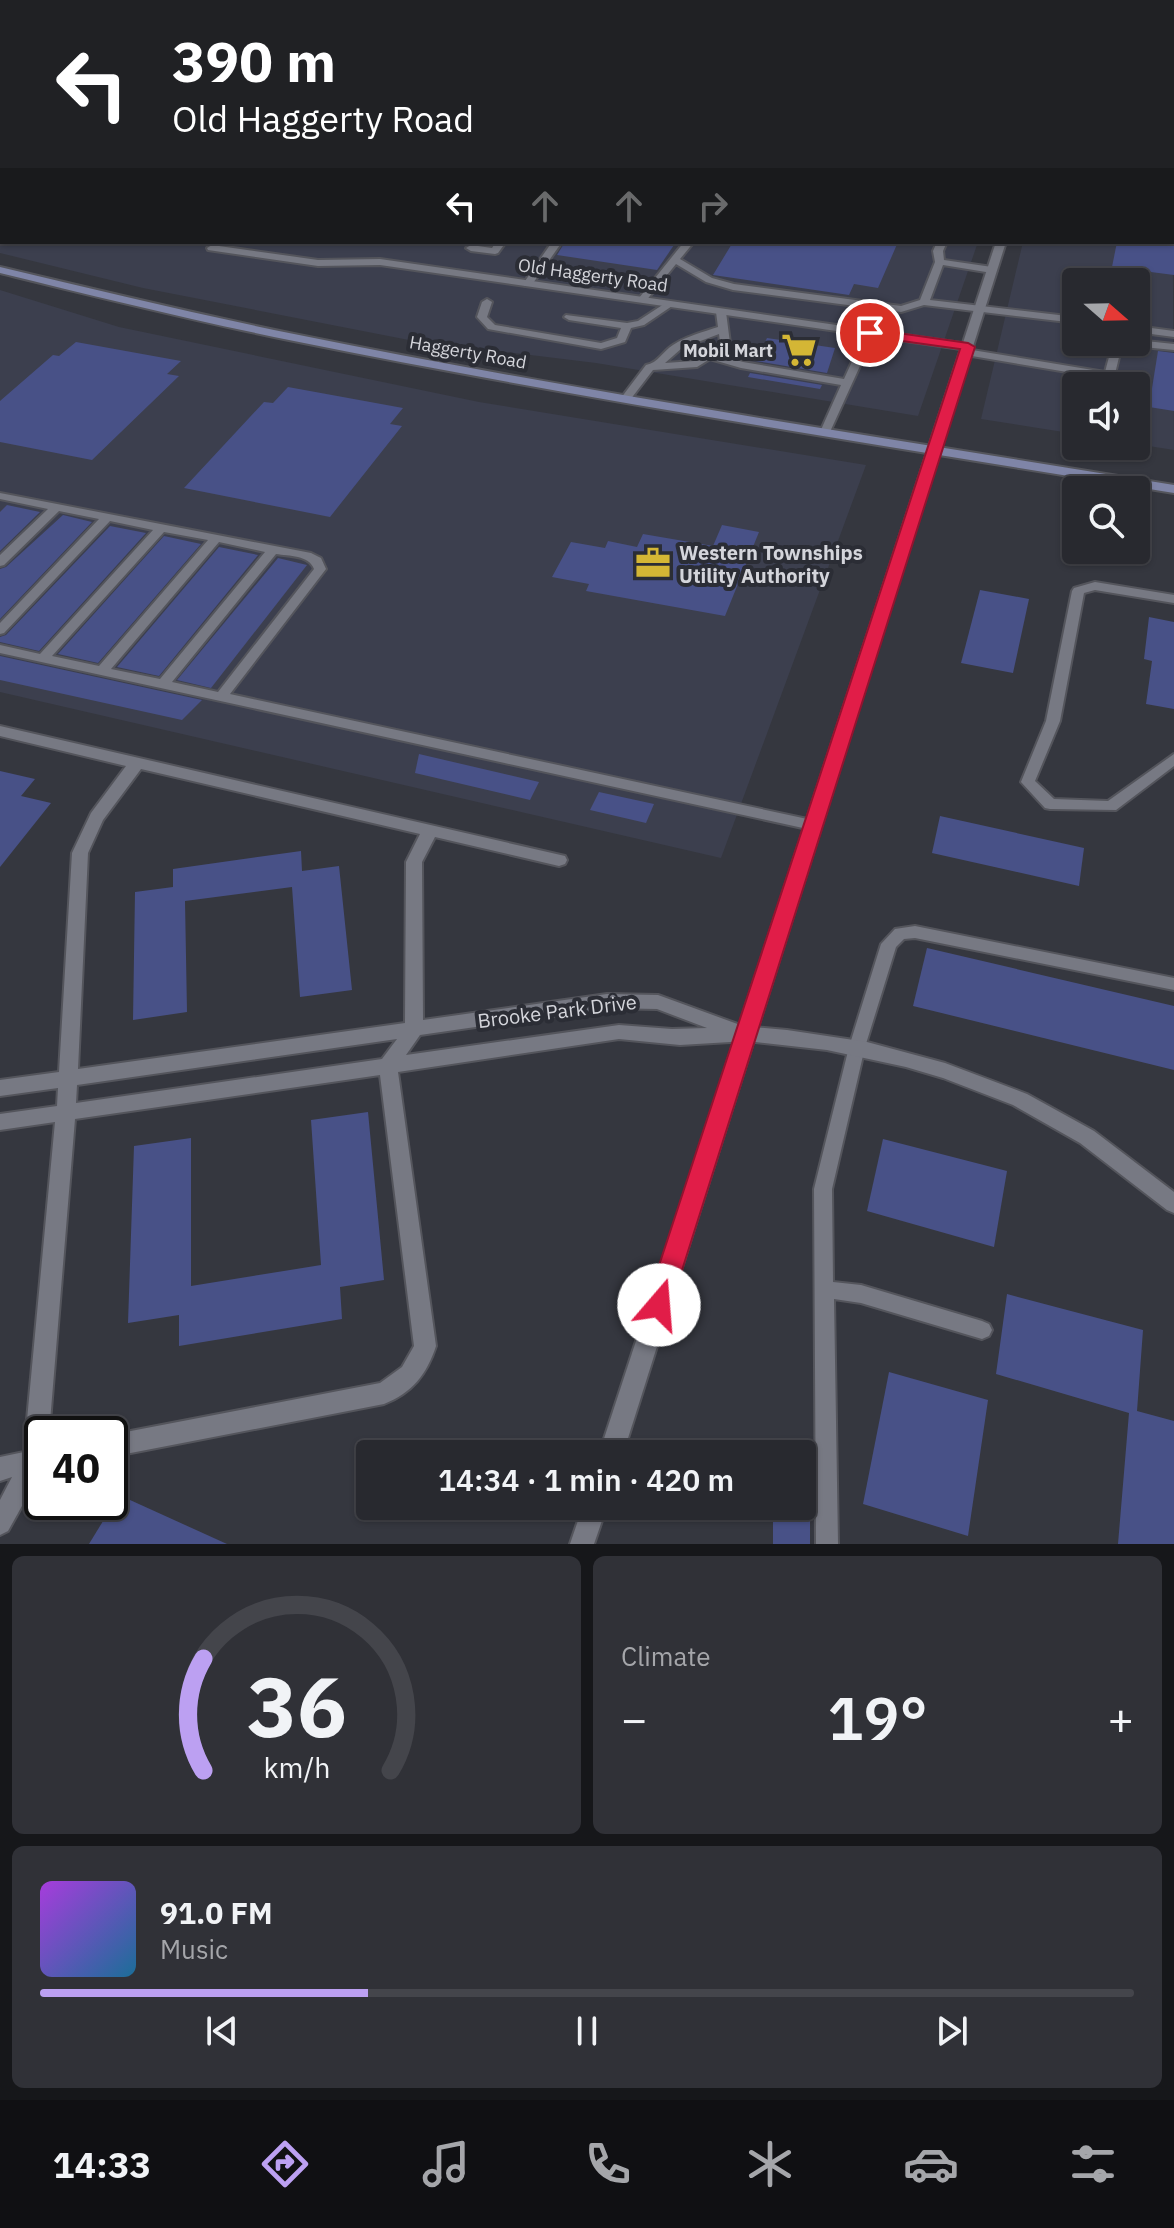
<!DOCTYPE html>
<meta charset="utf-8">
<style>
body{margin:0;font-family:"IBM Plex Sans",sans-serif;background:#303137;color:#f1f3f6;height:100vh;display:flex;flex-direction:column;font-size:30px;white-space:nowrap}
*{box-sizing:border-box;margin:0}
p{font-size:26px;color:#a5a6aa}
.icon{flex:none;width:44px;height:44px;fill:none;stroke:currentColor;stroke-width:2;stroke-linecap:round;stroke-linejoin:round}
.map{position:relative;height:1544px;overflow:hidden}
.side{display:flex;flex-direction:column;gap:12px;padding:12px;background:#16171a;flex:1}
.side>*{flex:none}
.top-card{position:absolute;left:0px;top:0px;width:1174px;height:244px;box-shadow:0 2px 6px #0004,0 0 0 2px #44454b;background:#202124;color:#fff;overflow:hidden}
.needle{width:52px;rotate:110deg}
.buttons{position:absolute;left:1062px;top:268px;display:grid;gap:16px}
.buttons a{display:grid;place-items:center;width:88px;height:88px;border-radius:8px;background:#28292f;box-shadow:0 2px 6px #0004,0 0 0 2px #44454b;font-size:40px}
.speed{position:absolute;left:24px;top:1416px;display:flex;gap:16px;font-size:40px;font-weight:700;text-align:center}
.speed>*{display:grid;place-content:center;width:104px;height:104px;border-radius:50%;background:#28292f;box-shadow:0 2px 6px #0004,0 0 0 2px #44454b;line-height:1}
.speed .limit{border:4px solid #111;border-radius:12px;background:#fff;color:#111}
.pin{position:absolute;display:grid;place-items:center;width:68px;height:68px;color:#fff;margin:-34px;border:4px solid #fff;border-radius:50%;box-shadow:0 2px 8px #0007}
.me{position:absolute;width:88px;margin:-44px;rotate:18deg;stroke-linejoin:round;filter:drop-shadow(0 0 6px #0008)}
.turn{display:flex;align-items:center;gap:28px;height:168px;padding:0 40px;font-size:36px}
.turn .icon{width:104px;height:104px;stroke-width:2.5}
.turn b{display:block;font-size:56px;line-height:68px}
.lanes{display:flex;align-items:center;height:76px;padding:0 40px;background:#0003;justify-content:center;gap:40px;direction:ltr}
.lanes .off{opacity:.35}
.big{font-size:60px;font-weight:600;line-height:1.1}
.side .tile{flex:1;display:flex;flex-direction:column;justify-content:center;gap:12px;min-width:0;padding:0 28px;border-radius:12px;background:#303137}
.side .dial{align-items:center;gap:0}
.dial svg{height:208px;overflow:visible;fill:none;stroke:#44454b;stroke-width:7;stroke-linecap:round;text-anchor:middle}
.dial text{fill:#f1f3f6;stroke:none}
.song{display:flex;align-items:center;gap:24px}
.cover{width:96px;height:96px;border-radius:12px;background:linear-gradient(135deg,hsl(280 70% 55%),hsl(200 70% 35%))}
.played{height:8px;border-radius:4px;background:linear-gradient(90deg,#bca0f2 30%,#44454b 30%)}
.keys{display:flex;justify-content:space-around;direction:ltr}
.heat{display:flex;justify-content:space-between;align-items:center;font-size:44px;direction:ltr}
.side .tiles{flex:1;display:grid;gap:12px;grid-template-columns:1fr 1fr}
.tile:last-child{grid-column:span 2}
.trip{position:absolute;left:356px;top:1440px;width:460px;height:80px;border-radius:8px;background:#28292f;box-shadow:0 2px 6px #0004,0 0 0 2px #44454b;font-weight:600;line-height:80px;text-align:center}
.dock{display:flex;height:128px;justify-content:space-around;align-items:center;background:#101013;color:#a5a6aa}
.dock .icon{width:56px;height:56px}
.dock .current{color:#bca0f2}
.dock b{font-size:36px;color:#f1f3f6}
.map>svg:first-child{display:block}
.built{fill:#3c3f4e;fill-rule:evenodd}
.building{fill:#485187}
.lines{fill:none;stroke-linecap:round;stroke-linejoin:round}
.service-casing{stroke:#54555c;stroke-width:4}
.minor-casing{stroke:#54555c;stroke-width:4}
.tertiary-casing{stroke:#54555c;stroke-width:4}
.secondary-casing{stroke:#54555c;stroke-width:4}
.service{fill:#777983;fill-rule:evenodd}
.minor{fill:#777983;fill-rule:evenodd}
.tertiary{fill:#777983;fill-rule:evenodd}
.secondary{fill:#7f85a7;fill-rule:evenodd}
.route{fill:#e11d48;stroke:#92132f;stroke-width:2}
.labels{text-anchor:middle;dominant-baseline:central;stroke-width:8;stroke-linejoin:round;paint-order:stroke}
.far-street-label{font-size:18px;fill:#d4d5db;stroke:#2b2d35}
.far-poi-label{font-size:18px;font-weight:bold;fill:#d4d5db;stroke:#2b2d35;text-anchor:end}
.poi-label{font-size:20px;font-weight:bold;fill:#d4d5db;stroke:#2b2d35;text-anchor:start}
.street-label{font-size:20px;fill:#d4d5db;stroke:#2b2d35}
</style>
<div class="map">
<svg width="1174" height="1544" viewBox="0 0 1174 1544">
<rect width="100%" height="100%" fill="#35373f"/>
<g class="built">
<polygon points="0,0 1044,0 2,2 2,187"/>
<path d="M1172 125 1174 450 1136 444V386H1076V434L981 419 1023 242H1172ZM1076 282H1136V342H1076Z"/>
<polygon points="0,223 2,242 978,242 918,416 596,363 414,341 143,288 0,253"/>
<polygon points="0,290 119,327 479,402 866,465 721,858 0,692"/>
</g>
<g class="building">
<polygon points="565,242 676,242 657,270 557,255"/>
<polygon points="733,242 898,242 878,288 854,284 849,295 713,275"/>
<polygon points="1117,242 1174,242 1174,275 1112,267"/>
<polygon points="767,338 835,348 827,373 756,361"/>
<polygon points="76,342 181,361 167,374 179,376 92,460 0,442 0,401 53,355 59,356"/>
<polygon points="1158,351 1174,353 1174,411 1149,407"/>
<polygon points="750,373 822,385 820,389 748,377"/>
<polygon points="288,387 403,408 390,424 402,426 330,517 184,488 264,402 273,403"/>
<polygon points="7,505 40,512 0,551 0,512"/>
<polygon points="63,515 92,522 0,619 0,569 6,567"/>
<polygon points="722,525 759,532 725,616 586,591 589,584 552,577 571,542 605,548 608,541 637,547 643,534 713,546"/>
<polygon points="110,526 146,533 39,651 0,642 0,637 6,635"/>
<polygon points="164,536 201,544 98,663 58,654"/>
<polygon points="219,547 258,555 159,676 117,667"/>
<polygon points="278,558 307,565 211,688 177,680"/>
<polygon points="980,590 1029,599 1013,673 961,663"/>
<polygon points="1149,617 1174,622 1174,709 1146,704 1152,661 1144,659"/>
<polygon points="0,656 202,700 182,720 0,680"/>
<polygon points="419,754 539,782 530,800 415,773"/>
<polygon points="0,771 35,779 21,796 51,803 0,867"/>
<polygon points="599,792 654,804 646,823 590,810"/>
<polygon points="940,816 1084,848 1079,886 932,853"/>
<polygon points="301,851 302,871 339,866 352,990 300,997 292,887 185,901 187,1012 133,1020 135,892 173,887 173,869"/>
<polygon points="927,948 1174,1006 1174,1070 913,1006"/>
<polygon points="368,1112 384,1280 340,1287 342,1319 179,1346 179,1315 128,1323 134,1146 191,1138 191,1286 321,1265 311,1120"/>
<polygon points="883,1139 1007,1171 994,1247 867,1211"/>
<polygon points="1007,1294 1143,1330 1137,1411 1174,1421 1174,1544 1118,1544 1129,1413 996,1374"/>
<polygon points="889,1372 988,1400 968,1536 863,1504"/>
<polygon points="119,1495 227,1544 89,1544"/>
<rect x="773" y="1506" width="37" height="38"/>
</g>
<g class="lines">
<g class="service-casing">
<g id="service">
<polygon points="925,0 950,0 953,2 928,2"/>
<rect x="1151" y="0" width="6" height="2"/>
<rect x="1172" y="136" width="2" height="4"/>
<rect x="0" y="164" width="2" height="6"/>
<rect x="1172" y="205" width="2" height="6"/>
<polygon points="1172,222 1174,223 1174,229 1172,228"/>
<polygon points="496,242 506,242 498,253 495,254 471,251 466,248 471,245 492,248"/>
<polygon points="552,242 562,242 531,286 525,286 523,284"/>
<polygon points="684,242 694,242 680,259 712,278 734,284 901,306 920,300 935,262 933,251 937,242 947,242 943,251 944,260 992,267 997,270 992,273 943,265 930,300 1076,317 1076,323 924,305 901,312 733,290 706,282 676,264 645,302 639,302 639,298"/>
<polygon points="487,299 492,302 487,317 495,325 601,343 617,338 621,328 569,320 564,317 566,315 627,323 638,321 667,302 675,304 644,325 631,328 625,342 601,349 488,329 477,317 482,302"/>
<path d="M721 309 726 312 730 343 717 354 743 362 844 379 865 333 874 331 875 333 829 434H821L820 432 841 385 741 368 710 359 697 367 653 370 630 400H622L621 398 646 365C658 363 663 351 673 345 687 336 703 332 718 327L716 312ZM719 334 720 342 694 361 665 363 682 348Z"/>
<polygon points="1136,326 1174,331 1174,337 1136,332"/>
<polygon points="1136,340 1174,344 1174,350 1122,345 1112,386 1102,386 1103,378 966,355 961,352 966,349 1105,372 1113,342"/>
<path d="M0 493 311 553 321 558 326 569 230 694 812 820 819 825 812 830 0 653V645L40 654 153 530 110 521 4 633 0 634V623L99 519 59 511 4 565 0 566V555L48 509 0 499ZM164 532 208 540 99 666 52 656ZM219 542 265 552 160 679 111 669ZM276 554C289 556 309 555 314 569L218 692 172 682Z"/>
<polygon points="1095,582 1174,595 1174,603 1095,590 1084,593 1060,721 1035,781 1054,799 1108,801 1174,754 1174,766 1116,810 1050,809 1045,808 1021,782 1046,721 1072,591 1074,588"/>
<polygon points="915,926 1174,978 1174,990 915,938 904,939 896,947 865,1047 832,1189 833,1282 861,1285 982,1321 989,1324 992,1330 989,1336 982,1339 861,1303 834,1299 838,1544 816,1544 814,1189 849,1047 881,944 895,929"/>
</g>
</g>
<g class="minor-casing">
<g id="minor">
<polygon points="212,245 318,260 380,259 968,344 974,347 968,350 380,265 318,266 208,250 207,248"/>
<path d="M0 726 565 856 567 860 565 864 559 866 435 837 422 862 423 1020 607 994 658 995 743 1026 787 1030 867 1042 945 1063 1027 1094 1094 1131 1174 1192V1213L1167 1210 1080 1143 1013 1105 943 1078 906 1067 827 1050 747 1041 680 1045 619 1039 398 1072 436 1346C427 1374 412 1393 384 1404L110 1457V1435L380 1383 402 1367 414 1346 380 1075 75 1119 49 1434H42V1470L8 1531 0 1535V1500L12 1477 0 1481V1457L24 1452 55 1122 0 1130V1114L57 1106 58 1088 0 1096V1080L59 1072 72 853 91 813 126 766 0 736ZM141 769 420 834 406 862 405 1023 78 1069 88 853 103 820ZM607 1008 657 1009 707 1028 672 1029 619 1025 406 1055 420 1035ZM397 1039 382 1059 76 1103 77 1085Z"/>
</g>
</g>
<g class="tertiary-casing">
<g id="tertiary">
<polygon points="1074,0 1082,0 1073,2"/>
<polygon points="996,242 1006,242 623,1454 599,1454"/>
<polygon points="583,1506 607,1506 594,1544 570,1544"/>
</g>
</g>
<g class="secondary-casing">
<path id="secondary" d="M0 267C98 290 195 314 294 334 586 393 880 437 1174 485V493C880 445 586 400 294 341 195 321 98 297 0 273Z"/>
</g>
<use href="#service" class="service"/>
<use href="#minor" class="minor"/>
<use href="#tertiary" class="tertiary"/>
<use href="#secondary" class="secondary"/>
</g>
<polygon class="route" points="870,329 968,343 975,347 671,1305 667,1313 659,1316 650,1313 646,1305 960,349 866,336 864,333"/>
<defs>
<g id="supermarket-bare" transform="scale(2.76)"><path d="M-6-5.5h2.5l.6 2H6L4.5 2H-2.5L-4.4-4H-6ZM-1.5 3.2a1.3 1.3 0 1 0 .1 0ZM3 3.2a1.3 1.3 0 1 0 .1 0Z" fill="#d4b635" stroke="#2b2d35" stroke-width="2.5" paint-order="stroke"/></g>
<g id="office-bare" transform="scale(2.76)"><path d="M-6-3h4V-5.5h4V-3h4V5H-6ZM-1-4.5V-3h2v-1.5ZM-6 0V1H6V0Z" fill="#d4b635" stroke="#2b2d35" stroke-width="2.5" paint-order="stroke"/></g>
</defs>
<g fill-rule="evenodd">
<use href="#supermarket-bare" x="799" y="350"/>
<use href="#office-bare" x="653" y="563"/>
</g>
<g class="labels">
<g class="far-street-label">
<text transform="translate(593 275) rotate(8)">Old Haggerty Road</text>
<text transform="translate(468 352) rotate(10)">Haggerty Road</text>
</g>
<g class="far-poi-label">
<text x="773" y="350">Mobil Mart</text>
</g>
<g class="poi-label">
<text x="679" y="552">Western Townships<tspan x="679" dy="23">Utility Authority</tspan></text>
</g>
<g class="street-label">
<text transform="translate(557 1011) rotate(-7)">Brooke Park Drive</text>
</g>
</g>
</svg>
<div class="buttons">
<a><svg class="needle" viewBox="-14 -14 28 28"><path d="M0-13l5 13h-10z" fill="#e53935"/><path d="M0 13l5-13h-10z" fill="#a5a6aa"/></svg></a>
<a><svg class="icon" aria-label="sound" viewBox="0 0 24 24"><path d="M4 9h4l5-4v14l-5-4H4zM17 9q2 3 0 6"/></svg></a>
<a><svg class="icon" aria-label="search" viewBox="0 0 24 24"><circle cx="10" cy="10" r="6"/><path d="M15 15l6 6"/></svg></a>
</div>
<div class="speed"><div class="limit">40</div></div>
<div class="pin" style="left:870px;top:333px;background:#d93025"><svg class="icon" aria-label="arrive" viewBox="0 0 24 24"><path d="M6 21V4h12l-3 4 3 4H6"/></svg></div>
<svg class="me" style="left:659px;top:1305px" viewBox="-20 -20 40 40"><circle r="19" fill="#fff"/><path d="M0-13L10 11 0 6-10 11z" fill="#e11d48"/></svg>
<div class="trip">14:34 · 1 min · 420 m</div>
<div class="top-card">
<div class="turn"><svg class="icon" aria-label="left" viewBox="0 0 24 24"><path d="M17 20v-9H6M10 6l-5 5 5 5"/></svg><div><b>390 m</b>Old Haggerty Road</div></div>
<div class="lanes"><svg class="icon" aria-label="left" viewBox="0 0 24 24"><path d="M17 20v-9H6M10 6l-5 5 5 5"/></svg><svg class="icon off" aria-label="ahead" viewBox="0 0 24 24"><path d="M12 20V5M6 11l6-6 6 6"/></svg><svg class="icon off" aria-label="ahead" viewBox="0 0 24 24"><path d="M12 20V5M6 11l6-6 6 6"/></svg><svg class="icon off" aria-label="right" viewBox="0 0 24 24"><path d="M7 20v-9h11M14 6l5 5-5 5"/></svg></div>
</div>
</div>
<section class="side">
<div class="tiles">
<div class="tile dial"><svg viewBox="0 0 100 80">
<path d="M14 69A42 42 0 1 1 86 69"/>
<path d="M14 69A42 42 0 0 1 14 26" stroke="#bca0f2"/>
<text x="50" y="56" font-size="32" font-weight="700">36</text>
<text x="50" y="72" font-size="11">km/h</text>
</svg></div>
<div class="tile"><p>Climate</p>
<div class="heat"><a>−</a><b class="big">19°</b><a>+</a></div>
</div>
<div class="tile">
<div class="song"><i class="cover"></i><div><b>91.0 FM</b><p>Music</p></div></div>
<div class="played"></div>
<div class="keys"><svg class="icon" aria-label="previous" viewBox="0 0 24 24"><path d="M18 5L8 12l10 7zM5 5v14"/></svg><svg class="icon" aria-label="pause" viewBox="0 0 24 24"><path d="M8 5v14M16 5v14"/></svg><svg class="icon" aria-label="next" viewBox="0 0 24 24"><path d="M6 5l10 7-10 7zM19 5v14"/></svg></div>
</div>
</div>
</section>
<nav class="dock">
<b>14:33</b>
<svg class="icon current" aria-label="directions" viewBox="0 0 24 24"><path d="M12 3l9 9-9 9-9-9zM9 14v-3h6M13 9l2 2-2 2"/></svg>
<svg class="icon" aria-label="music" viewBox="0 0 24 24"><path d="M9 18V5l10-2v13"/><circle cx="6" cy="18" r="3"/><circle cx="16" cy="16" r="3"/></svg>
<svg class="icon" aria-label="phone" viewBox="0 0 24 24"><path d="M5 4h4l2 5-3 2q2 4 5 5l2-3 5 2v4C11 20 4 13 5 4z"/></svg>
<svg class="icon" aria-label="climate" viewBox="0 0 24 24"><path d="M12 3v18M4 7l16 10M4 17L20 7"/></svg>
<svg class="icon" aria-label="car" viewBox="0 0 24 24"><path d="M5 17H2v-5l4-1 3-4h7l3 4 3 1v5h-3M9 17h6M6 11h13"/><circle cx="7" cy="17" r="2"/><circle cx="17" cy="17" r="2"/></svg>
<svg class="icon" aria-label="filters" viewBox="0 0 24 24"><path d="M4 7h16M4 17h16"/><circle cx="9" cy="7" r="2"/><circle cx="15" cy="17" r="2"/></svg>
</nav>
